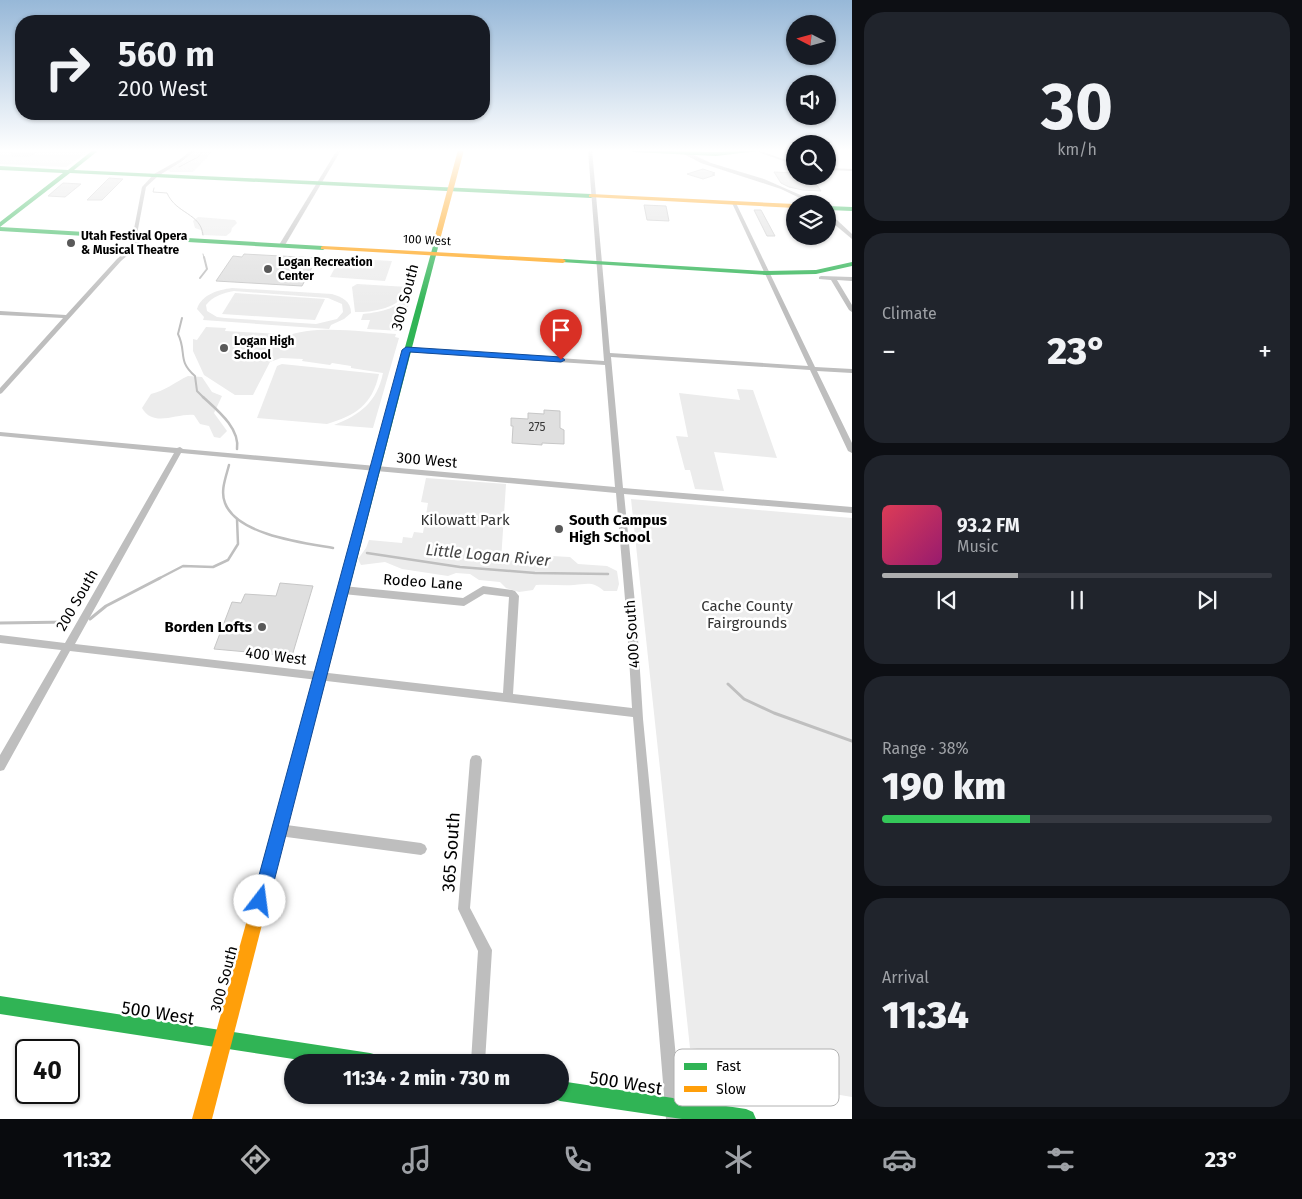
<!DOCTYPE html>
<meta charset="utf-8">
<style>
body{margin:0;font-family:"Fira Sans",sans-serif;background:#20242c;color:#f1f3f6;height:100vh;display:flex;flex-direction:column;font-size:19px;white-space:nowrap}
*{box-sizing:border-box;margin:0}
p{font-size:16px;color:#9ea1a6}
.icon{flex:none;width:28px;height:28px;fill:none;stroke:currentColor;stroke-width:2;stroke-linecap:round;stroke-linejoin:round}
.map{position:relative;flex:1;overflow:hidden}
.details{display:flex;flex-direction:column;gap:12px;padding:12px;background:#0d0f14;width:450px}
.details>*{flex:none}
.banner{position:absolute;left:15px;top:15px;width:475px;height:105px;border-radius:20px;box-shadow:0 1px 4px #0004;background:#171b24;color:#f1f3f6;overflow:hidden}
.needle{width:32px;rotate:276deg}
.buttons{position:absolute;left:786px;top:15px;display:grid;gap:10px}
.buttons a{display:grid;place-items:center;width:50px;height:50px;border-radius:50%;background:#171b24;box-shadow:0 1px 4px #0004;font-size:25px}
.speed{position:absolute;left:15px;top:1039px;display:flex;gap:10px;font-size:25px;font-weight:700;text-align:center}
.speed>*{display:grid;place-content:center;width:65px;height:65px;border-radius:50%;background:#171b24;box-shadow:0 1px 4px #0004;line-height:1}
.speed .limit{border:2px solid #111;border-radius:8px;background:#fff;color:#111}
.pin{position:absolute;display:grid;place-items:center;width:42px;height:42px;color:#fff;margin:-51px -21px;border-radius:50% 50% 50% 0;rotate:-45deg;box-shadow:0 0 5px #0007}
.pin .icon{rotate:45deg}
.me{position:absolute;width:55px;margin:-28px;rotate:15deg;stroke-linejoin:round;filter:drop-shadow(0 0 4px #0008)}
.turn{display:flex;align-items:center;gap:18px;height:105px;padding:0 20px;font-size:22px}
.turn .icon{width:65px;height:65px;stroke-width:2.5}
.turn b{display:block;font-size:35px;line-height:42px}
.big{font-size:38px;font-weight:800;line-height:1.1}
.details .card{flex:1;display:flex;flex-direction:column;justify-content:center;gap:8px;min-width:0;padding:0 18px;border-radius:20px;background:#20242c}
.details .dial{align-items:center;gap:0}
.dial b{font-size:65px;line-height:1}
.song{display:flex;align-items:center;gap:15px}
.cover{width:60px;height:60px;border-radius:8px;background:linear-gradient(135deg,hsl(350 70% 55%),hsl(320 70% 35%))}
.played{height:5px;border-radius:2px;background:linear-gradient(90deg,#adaeaf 35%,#363941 35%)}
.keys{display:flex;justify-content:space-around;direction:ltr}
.heat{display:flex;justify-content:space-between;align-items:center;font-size:28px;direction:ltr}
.charge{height:8px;border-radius:4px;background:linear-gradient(90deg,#34c759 38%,#363941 0)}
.trip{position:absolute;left:284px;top:1054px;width:285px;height:50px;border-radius:25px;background:#171b24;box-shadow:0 1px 4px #0004;font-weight:800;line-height:50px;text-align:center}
.menu{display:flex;height:80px;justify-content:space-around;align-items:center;background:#090b0e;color:#9ea1a6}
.menu .icon{width:35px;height:35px}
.menu .current{color:#adaeaf}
.menu b{font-size:22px;color:#f1f3f6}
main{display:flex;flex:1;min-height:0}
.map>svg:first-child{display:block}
.green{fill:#ececec;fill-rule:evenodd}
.water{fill:#bfbfbf}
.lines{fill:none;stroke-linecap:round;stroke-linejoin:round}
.stream-far3{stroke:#bfbfbf;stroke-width:1}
.stream-far2{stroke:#bfbfbf;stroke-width:2}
.stream-far1{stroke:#bfbfbf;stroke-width:2.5}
.stream{stroke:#bfbfbf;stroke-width:3}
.building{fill:#dfdfdf;stroke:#c7c7c7}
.street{fill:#bebebe;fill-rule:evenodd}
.fast{fill:#30b455;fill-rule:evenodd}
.slow{fill:#ff9f0a;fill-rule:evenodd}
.route{fill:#1a73e8;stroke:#114b97}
.poi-dot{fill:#595959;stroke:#fff;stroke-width:2}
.labels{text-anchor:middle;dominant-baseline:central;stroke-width:5;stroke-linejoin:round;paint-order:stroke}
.far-poi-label{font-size:12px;font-weight:bold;fill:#000;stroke:#fff;text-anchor:start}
.far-street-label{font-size:12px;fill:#000;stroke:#fff}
.number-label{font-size:12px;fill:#383838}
.street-label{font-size:15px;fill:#000;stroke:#fff}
.park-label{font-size:15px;fill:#333;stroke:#fff}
.poi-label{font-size:15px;font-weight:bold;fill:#000;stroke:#fff;text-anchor:start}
.water-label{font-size:16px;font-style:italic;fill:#444;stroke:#fff}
.near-street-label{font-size:18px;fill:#000;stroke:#fff}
.key{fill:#fff;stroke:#b2b2b2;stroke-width:1}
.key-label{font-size:14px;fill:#000}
</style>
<main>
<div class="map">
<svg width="852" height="1119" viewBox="0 0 852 1119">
<rect width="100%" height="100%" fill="#fff"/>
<g class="green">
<polygon points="0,150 91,150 66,167 0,164"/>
<polygon points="195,150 214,150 193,172 170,172 168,170 184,161"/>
<polygon points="198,217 235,220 237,223 232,228 231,232 226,236 202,235 201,230 195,228 193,221"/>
<polygon points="340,258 392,261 385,281 330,277"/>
<path d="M357 284 408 287C405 307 372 313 355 312L352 287Z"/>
<path d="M232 288 332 294C342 297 351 301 351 313L344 319 331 325 329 329 203 320 204 317 197 309C202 294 218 290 232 288ZM234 291 328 298 342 304 343 312 337 319 316 324 225 318 217 317 207 311 206 305C213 296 223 293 234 291Z"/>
<polygon points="235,293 325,299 315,320 222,314"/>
<path d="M412 293 401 331 367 329 370 320H361L363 314C382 312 399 308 412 293Z"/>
<path d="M206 327 226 328 225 331 279 334 284 337C315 324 362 332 396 334L395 337 399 338 373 428 334 425C360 415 377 402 383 373L351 368V366L332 363 330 365 302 361 303 359 281 358 270 362 253 395H235L204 375 193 351V339L197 340Z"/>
<path d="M282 364 379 374C372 405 356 415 327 424L257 418 277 366Z"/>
<path d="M188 376 202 377 212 392 222 396 214 413 227 431 220 438 214 437 209 426 200 424 194 415C177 413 153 428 142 408L151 394C165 391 175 382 188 376Z"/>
<polygon points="737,389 753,390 777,458 714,452 724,491 695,489 690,470 685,470 676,436 688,437 679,393 740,400"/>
<path d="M426 478 506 484 501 561 546 559 551 556 570 557 578 564 607 566 617 571 619 584 617 591H604C593 581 587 584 574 585 561 586 549 584 536 585L533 590 519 592 506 588 500 582 479 580 470 574 456 573 448 576 402 569 385 562 361 565 358 559 366 548 369 540 402 543 403 537 412 538 414 532 423 533 428 503 421 502Z"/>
<path d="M631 499 852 518V1097L716 1074C712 1052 712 1051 690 1048Z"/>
</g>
<polygon class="water" points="676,150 683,150 711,163 764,179 821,204 810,203 781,189 701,163"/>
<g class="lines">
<g class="stream-far3">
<polyline points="179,167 198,157 203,150"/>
<path d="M154 188 153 192 167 193C176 214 201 213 203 235"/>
<polyline points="203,254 204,258"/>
</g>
<g class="stream-far2">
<polyline points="200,278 207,269 204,257"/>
<path d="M182 318 178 334C187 352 177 361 195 376L197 391 204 398"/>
</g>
<g class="stream-far1">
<path d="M203 397C217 410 240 428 237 449"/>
<path d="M229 465C226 477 220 491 225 503 237 535 304 543 333 548"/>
<polyline points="367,553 460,567 535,573 608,574"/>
<polyline points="158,579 183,566 213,567 228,560 238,544 237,519"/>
</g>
<g class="stream">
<polyline points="90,619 106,606 160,578"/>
<polyline points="0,623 70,622"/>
<polyline points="728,684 744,699 774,713 852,741"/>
</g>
</g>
<g class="building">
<polygon points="12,150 39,150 30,156 12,156"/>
<polygon points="703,169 715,173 712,174 715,175 703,179 687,174"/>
<polygon points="774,172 795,173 795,176 811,176 821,191 803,190 789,187 781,183"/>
<polygon points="109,178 123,179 102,200 87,200"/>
<polygon points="63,183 81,184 65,197 48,196"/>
<polygon points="644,205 666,206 669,221 647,220"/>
<polygon points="754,210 761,210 775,236 767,236"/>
<polygon points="244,254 317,258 302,286 216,281 233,256 242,257"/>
<polygon points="544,410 560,411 560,428 564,430 564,444 542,443 542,445 512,443 513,426 511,426 511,418 528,419 528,413 544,414"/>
<polygon points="280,583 313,586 292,656 214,649 232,602 241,603 245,594 276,596"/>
</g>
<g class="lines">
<g class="street">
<polygon points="192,150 196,150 181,162 158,176 146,187 138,229 139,245 121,261 2,393 0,394 0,388 63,318 0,315 0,311 66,315 117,259 134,244 134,229 142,187 154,174 179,160"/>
<polygon points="337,150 341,150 285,245 280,246 279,245"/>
<path d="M588 150H592L610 353 808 366 732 203 734 202 736 203 815 367 852 369V373L817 371 852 443V453L848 451 810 370 611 357 623 488 852 507V513L624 494 637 623 643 719 682 1119H666L633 717 70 651 4 770 0 771V755L61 650 0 643V635L65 643 174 453 0 436V432L177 448 180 447 183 449 615 487 605 365 406 352 403 350 406 348 604 361ZM181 453 616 493 627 623 632 708 513 694 519 596 515 591 512 590 483 586 463 598 343 586 340 588 338 590 340 592 343 594 464 606 484 594 509 597 503 693 75 644Z"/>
<polygon points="758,150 795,163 795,165 758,152"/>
<polygon points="828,168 852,169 852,171 828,170"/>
<polygon points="828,216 837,220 852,234 852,239 828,219"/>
<polygon points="821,276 852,277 852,281 837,280 852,305 852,312 849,310 831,280 819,279 819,277"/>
<polygon points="476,755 480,756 482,760 470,908 492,950 485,1062 471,1062 478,951 458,909 470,760 472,756"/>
<polygon points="279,824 421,843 425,845 427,849 425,853 421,855 279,836 275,834 273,830 275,826"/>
</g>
<g class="fast">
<polygon points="93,150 99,150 74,170 591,194 594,196 591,198 70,173 0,227 0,222 63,173 0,170 0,166 68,170"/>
<polygon points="630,150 716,152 767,150 716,156 633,152"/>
<polygon points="828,206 852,207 852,211 828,210"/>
<polygon points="0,227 323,246 326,248 323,250 0,231"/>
<polygon points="436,235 441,236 266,909 264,915 258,917 252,915 250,909"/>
<polygon points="563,259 766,271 816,270 852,262 852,266 816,274 766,275 561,262 561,260"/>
<polygon points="0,996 370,1053 377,1055 379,1062 313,1062 0,1014"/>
<polygon points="560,1081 746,1109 753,1112 756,1119 682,1119 560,1101 553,1098 552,1095 560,1095"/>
</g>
<g class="slow">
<polygon points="458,150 464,150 441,236 438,238 435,236"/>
<polygon points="591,194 795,204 795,208 589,197 589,195"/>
<polygon points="323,246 563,259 566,261 563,263 321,249 321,247"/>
<polygon points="258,901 264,903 266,909 212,1119 192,1119 250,909 252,903"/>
</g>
</g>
<linearGradient id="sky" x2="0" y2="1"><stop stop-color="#97b8d8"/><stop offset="0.49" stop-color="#fff"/><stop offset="1" stop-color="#fff" stop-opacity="0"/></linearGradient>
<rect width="852" height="307" fill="url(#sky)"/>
<polygon class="route" points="406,347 561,357 565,360 561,362 410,352 269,901 266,907 260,909 255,907 252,901 402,350"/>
<g class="poi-dot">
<circle cx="71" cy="243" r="5"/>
<circle cx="268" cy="269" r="5"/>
<circle cx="224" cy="348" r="5"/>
<circle cx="559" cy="529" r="5"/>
<circle cx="262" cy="627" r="5"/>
</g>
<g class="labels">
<g class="far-poi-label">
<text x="81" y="236">Utah Festival Opera<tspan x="81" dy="14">&amp; Musical Theatre</tspan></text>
<text x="278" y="262">Logan Recreation<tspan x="278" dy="14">Center</tspan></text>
<text x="234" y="341">Logan High<tspan x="234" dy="14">School</tspan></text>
</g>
<g class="far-street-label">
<text transform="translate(427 240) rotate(3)">100 West</text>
</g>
<g class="number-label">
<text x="537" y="427">275</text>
</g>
<g class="street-label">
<text transform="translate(405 297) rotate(-75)">300 South</text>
<text transform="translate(427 460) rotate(5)">300 West</text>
<text transform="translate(423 582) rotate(4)">Rodeo Lane</text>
<text transform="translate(77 600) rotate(-60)">200 South</text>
<text transform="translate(632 634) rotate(-94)">400 South</text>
<text transform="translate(276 656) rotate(7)">400 West</text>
<text transform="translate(224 979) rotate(-75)">300 South</text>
</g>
<g class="park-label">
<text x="465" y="520">Kilowatt Park</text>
<text x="747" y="606">Cache County<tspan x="747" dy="17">Fairgrounds</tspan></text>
</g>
<g class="poi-label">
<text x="569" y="520">South Campus<tspan x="569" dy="17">High School</tspan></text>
<text x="252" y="627" text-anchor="end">Borden Lofts</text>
</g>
<g class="water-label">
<text transform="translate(488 555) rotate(5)">Little Logan River</text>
</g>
<g class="near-street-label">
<text transform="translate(451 852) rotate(-86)">365 South</text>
<text transform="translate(158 1013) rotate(9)">500 West</text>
<text transform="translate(626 1083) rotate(9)">500 West</text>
</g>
</g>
<rect x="674" y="1049" width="165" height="57" rx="8" class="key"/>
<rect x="684" y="1063" width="23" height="7" fill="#30b455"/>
<rect x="684" y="1086" width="23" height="6" fill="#ff9f0a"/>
<g class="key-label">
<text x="716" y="1071">Fast</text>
<text x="716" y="1094">Slow</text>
</g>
</svg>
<div class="buttons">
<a><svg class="needle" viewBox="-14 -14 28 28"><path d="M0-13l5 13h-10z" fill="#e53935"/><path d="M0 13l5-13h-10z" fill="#9ea1a6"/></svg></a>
<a><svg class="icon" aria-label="sound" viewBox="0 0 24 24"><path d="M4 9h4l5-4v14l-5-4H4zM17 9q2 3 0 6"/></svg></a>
<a><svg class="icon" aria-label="search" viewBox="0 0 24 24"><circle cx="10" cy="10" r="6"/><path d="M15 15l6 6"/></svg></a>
<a><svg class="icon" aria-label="layers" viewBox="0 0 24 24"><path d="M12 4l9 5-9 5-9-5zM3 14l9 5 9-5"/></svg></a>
</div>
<div class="speed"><div class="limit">40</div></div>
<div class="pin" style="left:561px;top:360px;background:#d93025"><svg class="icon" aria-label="arrive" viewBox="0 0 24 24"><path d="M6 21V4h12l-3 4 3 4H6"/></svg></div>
<svg class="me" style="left:260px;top:901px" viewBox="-20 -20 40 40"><circle r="19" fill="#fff"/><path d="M0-13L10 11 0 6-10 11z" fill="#1a73e8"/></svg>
<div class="trip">11:34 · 2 min · 730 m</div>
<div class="banner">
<div class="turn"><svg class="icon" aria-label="right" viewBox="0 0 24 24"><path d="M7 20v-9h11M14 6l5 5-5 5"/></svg><div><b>560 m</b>200 West</div></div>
</div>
</div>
<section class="details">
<div class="card dial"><b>30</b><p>km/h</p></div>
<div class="card"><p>Climate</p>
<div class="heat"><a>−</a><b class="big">23°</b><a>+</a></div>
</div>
<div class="card">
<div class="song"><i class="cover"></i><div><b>93.2 FM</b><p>Music</p></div></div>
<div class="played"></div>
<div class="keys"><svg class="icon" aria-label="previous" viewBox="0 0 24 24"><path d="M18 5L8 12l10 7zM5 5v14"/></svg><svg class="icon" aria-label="pause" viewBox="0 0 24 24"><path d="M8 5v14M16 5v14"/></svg><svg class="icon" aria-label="next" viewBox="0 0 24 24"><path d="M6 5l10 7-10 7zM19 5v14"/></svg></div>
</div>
<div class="card"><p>Range · 38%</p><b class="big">190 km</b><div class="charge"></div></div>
<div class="card"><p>Arrival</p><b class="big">11:34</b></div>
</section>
</main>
<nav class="menu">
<b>11:32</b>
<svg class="icon current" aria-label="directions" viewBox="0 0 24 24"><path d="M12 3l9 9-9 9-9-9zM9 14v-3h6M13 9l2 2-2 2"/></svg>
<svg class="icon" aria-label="music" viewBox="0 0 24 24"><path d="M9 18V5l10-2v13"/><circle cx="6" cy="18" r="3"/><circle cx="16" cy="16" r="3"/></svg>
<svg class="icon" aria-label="phone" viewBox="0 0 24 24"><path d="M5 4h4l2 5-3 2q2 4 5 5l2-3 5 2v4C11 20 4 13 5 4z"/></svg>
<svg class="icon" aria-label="climate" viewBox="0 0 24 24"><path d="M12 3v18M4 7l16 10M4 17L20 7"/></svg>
<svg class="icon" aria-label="car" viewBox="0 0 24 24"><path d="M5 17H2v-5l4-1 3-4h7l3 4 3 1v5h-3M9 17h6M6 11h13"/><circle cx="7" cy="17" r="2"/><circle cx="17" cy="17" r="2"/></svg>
<svg class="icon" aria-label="filters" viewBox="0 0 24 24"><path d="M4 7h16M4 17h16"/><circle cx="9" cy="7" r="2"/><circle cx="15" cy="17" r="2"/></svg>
<b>23°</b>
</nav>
